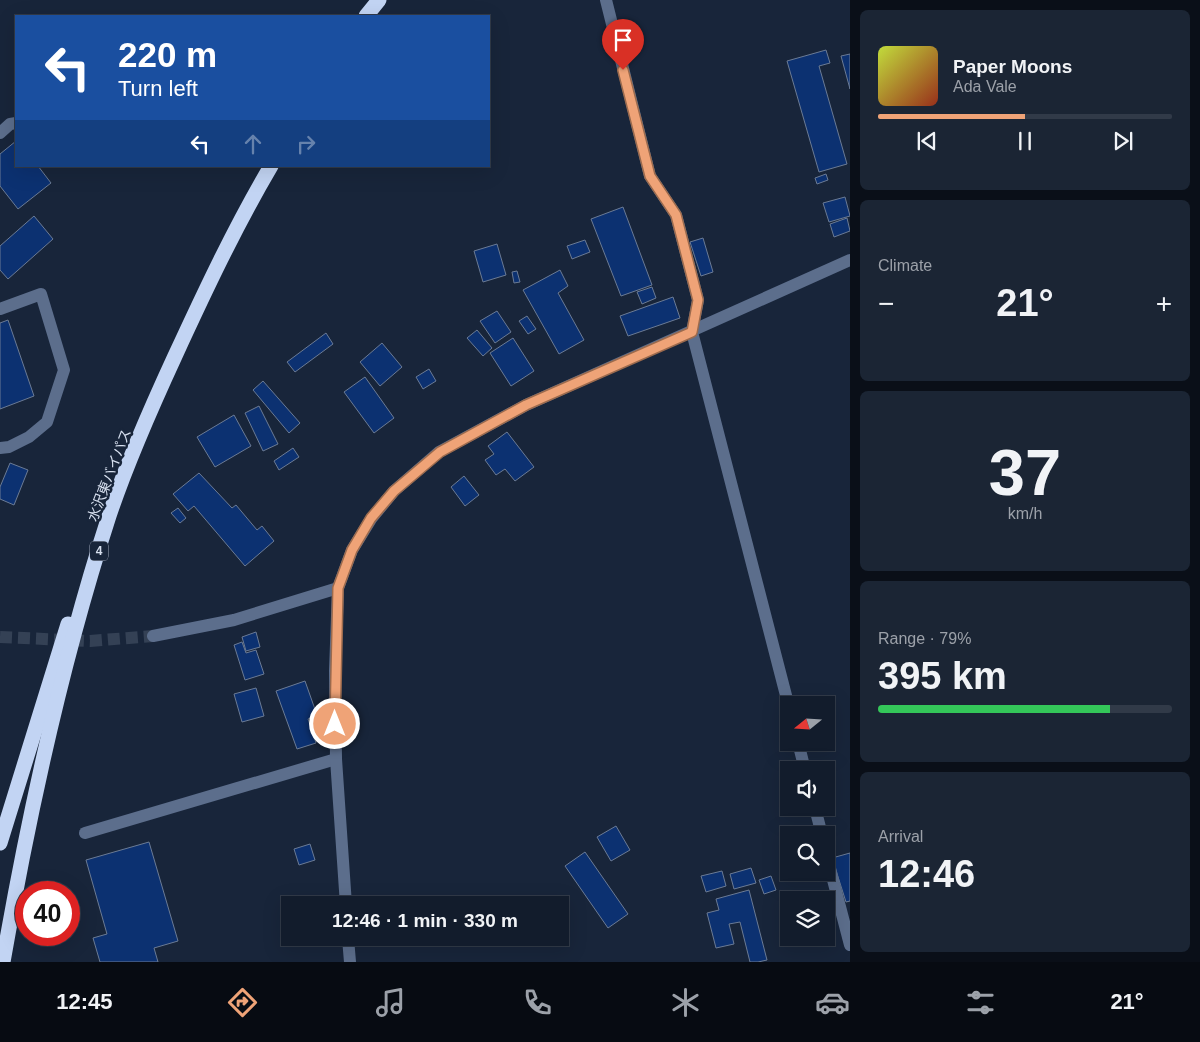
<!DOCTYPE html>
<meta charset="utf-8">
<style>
body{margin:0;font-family:Helvetica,"Noto Sans JP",sans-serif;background:#1b2534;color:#f1f3f6;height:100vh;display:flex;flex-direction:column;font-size:19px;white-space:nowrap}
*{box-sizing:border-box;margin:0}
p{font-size:16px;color:#9ca1a9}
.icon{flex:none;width:28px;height:28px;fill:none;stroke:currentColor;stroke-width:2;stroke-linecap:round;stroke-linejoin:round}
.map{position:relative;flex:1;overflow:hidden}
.details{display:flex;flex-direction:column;gap:10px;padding:10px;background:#0a0f18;width:350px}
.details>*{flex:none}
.top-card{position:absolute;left:15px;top:15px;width:475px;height:152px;border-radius:0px;box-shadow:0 5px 20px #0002,0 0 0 1px #313a48;background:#1a4fa0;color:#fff;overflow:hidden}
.needle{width:32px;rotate:252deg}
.fabs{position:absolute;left:780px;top:696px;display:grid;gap:10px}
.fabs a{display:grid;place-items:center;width:55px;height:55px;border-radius:0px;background:#121c2c;box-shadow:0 5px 20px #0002,0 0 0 1px #313a48;font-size:25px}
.speed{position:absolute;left:15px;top:881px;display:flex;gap:10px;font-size:25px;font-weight:700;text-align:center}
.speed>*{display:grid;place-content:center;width:65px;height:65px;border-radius:50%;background:#121c2c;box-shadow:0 5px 20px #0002,0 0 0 1px #313a48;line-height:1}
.speed .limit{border:8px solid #d22;background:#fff;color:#111}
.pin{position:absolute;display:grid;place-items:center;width:42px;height:42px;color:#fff;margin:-51px -21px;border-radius:50% 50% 50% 0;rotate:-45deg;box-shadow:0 0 5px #0007}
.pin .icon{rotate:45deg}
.me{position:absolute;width:55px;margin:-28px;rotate:0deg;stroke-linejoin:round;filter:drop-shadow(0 0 4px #0008)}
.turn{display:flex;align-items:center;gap:18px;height:105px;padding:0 20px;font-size:22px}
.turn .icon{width:65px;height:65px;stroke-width:2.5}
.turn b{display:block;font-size:35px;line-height:42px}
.lanes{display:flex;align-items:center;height:48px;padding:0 20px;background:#0003;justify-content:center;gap:25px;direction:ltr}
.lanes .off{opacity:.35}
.big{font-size:38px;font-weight:600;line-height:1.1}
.details .widget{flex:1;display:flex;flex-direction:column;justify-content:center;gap:8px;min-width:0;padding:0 18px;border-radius:8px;background:#1b2534}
.details .dial{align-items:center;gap:0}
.dial b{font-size:65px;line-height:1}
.song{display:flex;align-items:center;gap:15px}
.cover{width:60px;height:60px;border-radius:8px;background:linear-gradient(135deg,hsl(70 70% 55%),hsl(10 70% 35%))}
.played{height:5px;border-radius:2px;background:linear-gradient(90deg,#efa377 50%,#313a48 50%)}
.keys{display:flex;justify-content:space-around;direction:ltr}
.heat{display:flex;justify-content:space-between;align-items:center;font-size:28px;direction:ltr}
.charge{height:8px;border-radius:4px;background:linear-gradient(90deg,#34c759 79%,#313a48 0)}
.trip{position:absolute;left:281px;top:896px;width:288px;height:50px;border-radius:0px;background:#121c2c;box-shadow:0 5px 20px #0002,0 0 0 1px #313a48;font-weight:600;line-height:50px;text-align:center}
.menu{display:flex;height:80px;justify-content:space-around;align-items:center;background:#070b12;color:#9ca1a9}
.menu .icon{width:35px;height:35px}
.menu .active{color:#efa377}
.menu b{font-size:22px;color:#f1f3f6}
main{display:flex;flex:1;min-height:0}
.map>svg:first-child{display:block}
.building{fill:#0c3171;stroke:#6b7b95}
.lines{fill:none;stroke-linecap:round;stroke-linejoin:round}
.minor-tunnel{stroke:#344155;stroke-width:12;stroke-dasharray:12 6;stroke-linecap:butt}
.minor{stroke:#5c6e8c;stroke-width:12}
.highway{stroke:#c2d4f3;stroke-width:15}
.route-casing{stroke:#9b6a4d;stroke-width:12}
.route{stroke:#efa377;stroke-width:9}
.labels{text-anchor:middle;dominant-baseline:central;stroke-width:5;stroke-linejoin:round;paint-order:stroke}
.shield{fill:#18253a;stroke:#9da7b8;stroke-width:1}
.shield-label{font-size:12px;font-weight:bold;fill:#d6dfee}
.street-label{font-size:14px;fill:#d6dfee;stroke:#18253a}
</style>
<main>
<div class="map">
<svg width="850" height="962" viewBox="0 0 850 962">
<rect width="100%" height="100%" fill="#18253a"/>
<g class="building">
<polygon points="826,50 830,63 819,66 847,164 819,172 787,61"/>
<polygon points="850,54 850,89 841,56"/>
<polygon points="16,141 16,166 38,166 51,183 18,209 0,186 0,154"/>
<polygon points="826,174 828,180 817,184 815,178"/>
<polygon points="845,197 850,216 829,222 823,203"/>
<polygon points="623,207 652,285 621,296 591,219"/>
<polygon points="34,216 53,239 8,279 0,270 0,246"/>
<polygon points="847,218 850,231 834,237 830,224"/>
<polygon points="703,238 713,272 701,276 690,242"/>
<polygon points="585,240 590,252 572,259 567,246"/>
<polygon points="497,244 506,275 483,282 474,251"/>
<polygon points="560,270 568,286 558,293 584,340 559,354 523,290"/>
<polygon points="517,271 520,282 514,283 512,272"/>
<polygon points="652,287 656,298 642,304 637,292"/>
<polygon points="673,297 680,318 628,336 620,316"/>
<polygon points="497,311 511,332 495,343 480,321"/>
<polygon points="527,316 536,329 528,334 519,321"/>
<polygon points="8,320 34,396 0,409 0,323"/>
<polygon points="477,330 492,348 483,356 467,338"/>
<polygon points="326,333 333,344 295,372 287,362"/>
<polygon points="513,338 534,371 511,386 490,353"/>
<polygon points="382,343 402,367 380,386 360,362"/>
<polygon points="429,369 436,381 423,389 416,377"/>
<polygon points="365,377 394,418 374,433 344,392"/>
<polygon points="263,381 300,423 289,433 253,390"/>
<polygon points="259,406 278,444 263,451 245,413"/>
<polygon points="234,415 251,446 215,467 197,437"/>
<polygon points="507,432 534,467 515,481 505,469 496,475 485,460 494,454 488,446"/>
<polygon points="293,448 299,457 279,470 274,461"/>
<polygon points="10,463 28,470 14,505 0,499 0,487"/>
<polygon points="199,473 232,508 236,505 257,530 262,526 274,541 245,566 194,506 188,511 173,494"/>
<polygon points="464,476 479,495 465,506 451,487"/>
<polygon points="178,508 186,518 180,523 171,513"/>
<polygon points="256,632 260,647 246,651 242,637"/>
<polygon points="242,642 246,653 256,650 264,674 245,680 234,645"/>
<polygon points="305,681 317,715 308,719 316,743 297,749 276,691"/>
<polygon points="256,688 264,716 242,722 234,694"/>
<polygon points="616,826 630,850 611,861 597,837"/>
<polygon points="149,842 178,941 154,948 158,962 100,962 93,938 107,934 86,860"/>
<polygon points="310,844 315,860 299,865 294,849"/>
<polygon points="585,852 628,914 608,928 565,866"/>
<polygon points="850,853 850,901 846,902 832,858"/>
<polygon points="751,868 756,883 734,889 730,874"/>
<polygon points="722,871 726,886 706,892 701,876"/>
<polygon points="771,876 776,890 764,894 759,880"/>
<polygon points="749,890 767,960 758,962 750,962 740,922 729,924 734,944 716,948 707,913 719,910 716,899"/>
</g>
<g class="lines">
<polyline class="minor-tunnel" points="0,637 90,641 153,636"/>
<g class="minor">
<polyline points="606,0 650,176 676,215 698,300 692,332 789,707"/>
<polyline points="0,133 10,124 16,123"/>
<polyline points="0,309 41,294 64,370 47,422 29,437 9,447 0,448"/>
<polyline points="153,636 234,620 338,588"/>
<polyline points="798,742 805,770"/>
<polyline points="815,808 822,835"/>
<polyline points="85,833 336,759"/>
<polyline points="826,853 850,945"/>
<polyline points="346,905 336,759 335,671 338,588 352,550 371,519 394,491 439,452 526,405 850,260"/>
<polyline points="348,938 350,962"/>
</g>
<g class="highway">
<polyline points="366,16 379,0"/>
<polyline points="0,843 68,624"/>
<path d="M3 962C29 812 62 661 109 516 127 462 151 408 175 356 205 291 235 227 271 166"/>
</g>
</g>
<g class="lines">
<g class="route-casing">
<polyline id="route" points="335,724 338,588 352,550 371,518 394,491 440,452 526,405 692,332 698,300 676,215 650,176 623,70"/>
</g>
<use href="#route" class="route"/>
</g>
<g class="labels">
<rect class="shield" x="90" y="541.5" width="18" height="19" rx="4"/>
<g class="shield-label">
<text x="99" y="551">4</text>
</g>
<g class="street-label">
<text transform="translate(109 475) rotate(-69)">水沢東バイパス</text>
</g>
</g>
</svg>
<div class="fabs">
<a><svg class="needle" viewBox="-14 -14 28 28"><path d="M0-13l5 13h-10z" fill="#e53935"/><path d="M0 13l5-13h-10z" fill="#9ca1a9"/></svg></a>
<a><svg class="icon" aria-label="sound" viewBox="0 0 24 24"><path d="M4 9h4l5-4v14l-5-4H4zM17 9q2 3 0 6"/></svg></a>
<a><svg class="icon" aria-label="search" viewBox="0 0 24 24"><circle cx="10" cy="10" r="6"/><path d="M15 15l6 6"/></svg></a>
<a><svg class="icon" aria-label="layers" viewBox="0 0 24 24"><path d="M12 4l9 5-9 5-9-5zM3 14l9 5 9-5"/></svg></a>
</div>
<div class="speed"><div class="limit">40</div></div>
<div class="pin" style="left:623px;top:70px;background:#d93025"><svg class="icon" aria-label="arrive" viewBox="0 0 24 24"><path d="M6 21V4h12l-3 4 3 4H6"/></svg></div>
<svg class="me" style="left:335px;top:724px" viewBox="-20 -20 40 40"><circle r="17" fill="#efa377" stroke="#fff" stroke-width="3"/><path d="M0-11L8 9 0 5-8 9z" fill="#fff"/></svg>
<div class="trip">12:46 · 1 min · 330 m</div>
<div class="top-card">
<div class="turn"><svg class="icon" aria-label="left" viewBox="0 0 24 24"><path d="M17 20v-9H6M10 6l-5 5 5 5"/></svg><div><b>220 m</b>Turn left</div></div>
<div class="lanes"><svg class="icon" aria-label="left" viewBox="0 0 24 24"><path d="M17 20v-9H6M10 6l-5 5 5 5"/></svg><svg class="icon off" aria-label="ahead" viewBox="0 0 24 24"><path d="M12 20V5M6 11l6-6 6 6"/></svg><svg class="icon off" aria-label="right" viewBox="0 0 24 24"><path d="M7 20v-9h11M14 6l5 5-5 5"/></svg></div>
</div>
</div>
<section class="details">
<div class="widget">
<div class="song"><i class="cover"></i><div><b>Paper Moons</b><p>Ada Vale</p></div></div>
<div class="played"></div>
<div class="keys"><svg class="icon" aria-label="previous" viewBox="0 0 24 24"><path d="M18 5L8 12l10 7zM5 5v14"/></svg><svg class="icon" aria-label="pause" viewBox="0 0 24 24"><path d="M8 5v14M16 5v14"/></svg><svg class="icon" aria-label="next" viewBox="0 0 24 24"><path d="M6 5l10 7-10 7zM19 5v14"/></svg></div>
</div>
<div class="widget"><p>Climate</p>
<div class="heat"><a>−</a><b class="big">21°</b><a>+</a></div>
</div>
<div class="widget dial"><b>37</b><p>km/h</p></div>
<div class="widget"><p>Range · 79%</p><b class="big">395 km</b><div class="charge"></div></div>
<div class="widget"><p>Arrival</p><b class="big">12:46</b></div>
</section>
</main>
<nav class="menu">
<b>12:45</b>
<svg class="icon active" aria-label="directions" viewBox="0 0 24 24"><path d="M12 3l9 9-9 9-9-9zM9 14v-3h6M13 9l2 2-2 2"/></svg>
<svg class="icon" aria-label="music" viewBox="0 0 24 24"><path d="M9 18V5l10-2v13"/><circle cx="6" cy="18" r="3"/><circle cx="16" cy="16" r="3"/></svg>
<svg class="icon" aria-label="phone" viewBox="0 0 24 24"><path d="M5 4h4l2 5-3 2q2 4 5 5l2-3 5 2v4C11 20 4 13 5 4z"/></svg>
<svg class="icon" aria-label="climate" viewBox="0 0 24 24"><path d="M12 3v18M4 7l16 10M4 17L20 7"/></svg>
<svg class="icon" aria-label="car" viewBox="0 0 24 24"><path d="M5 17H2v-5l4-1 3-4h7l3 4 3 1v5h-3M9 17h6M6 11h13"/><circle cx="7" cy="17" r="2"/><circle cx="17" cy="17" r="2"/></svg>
<svg class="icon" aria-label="filters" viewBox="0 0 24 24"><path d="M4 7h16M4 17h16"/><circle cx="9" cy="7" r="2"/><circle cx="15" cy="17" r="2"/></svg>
<b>21°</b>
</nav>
